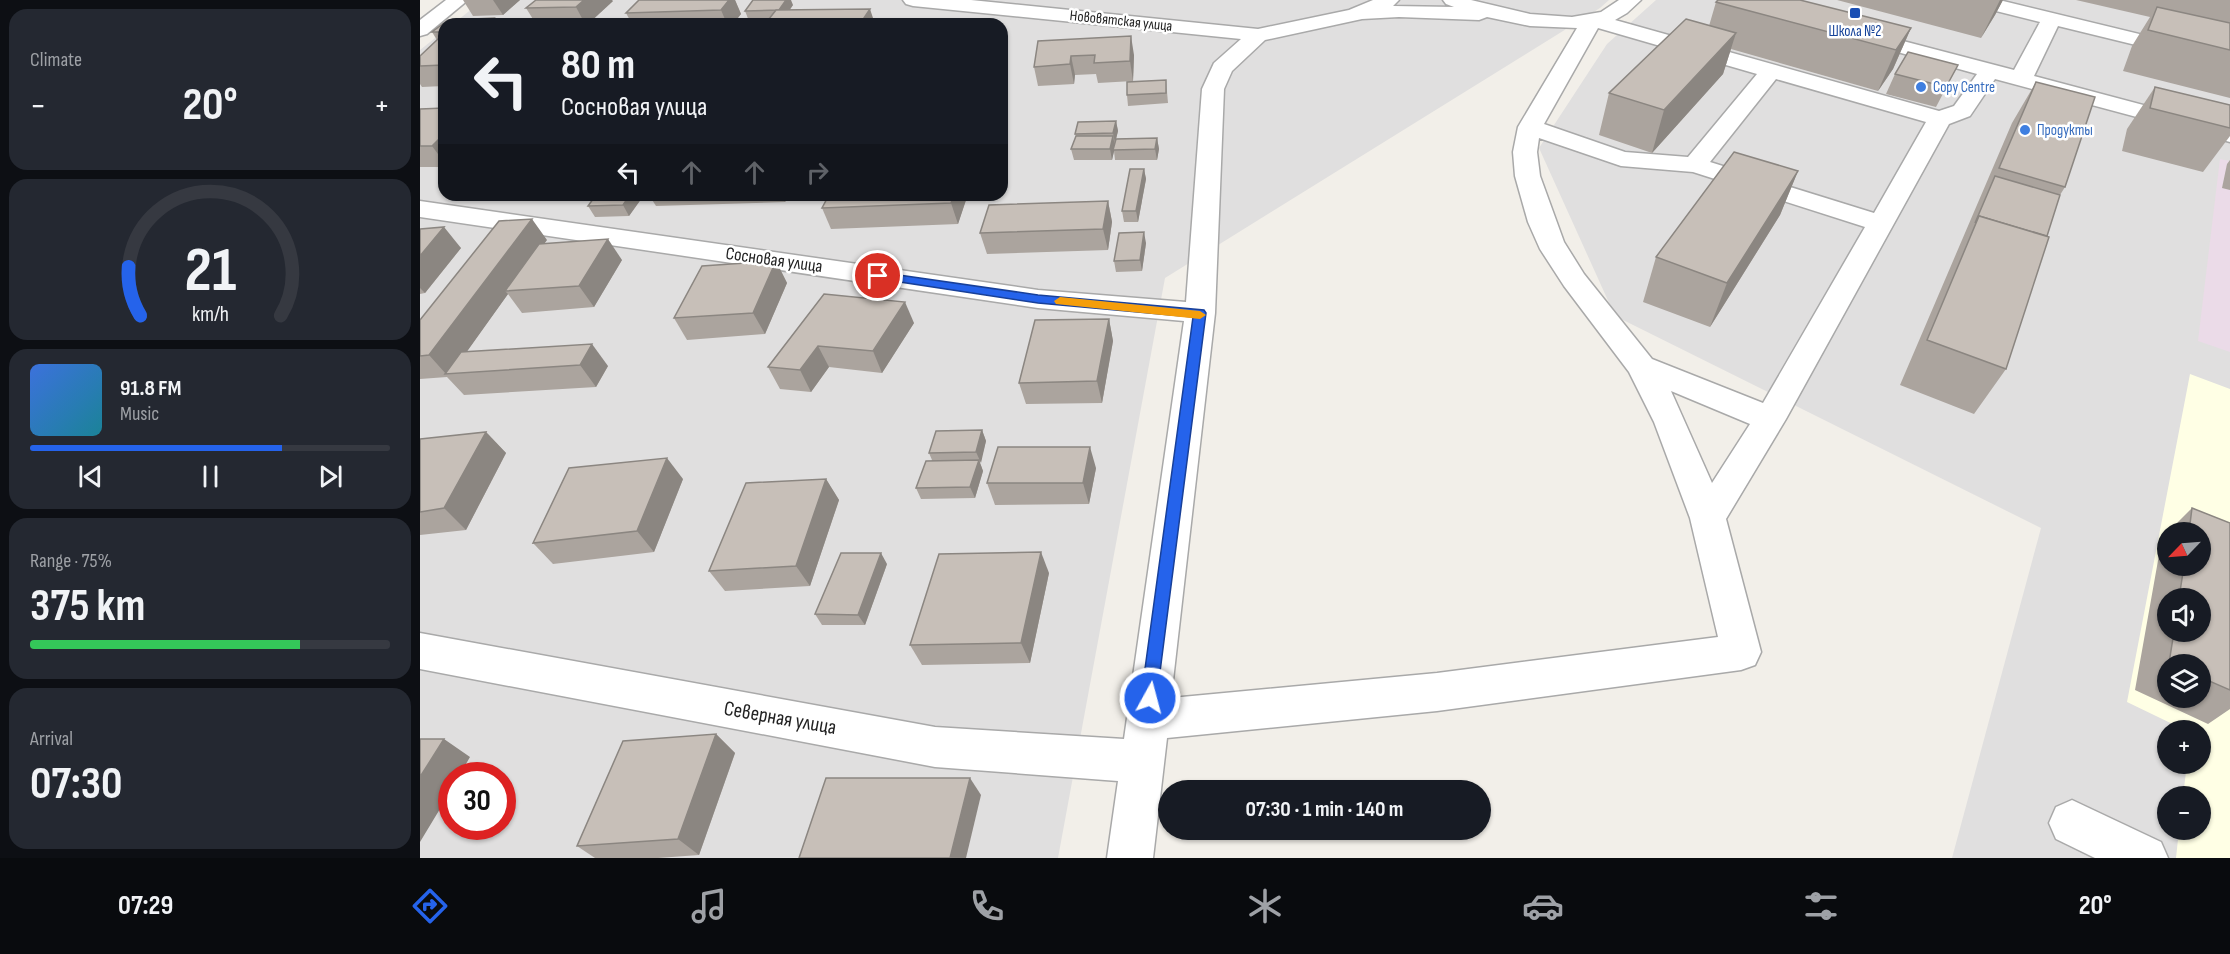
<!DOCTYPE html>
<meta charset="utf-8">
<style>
body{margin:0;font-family:"Sofia Sans Condensed",sans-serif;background:#242831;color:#f1f3f6;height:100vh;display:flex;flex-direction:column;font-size:22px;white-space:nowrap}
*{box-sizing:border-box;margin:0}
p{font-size:20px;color:#9ea1a6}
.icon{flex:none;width:33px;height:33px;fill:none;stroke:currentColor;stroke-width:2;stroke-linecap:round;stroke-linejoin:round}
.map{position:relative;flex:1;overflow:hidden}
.panel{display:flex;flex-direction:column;gap:9px;padding:9px;background:#0d0f14;width:420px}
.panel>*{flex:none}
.banner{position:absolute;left:18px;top:18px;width:570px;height:183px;border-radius:18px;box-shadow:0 2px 4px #0004;background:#171b24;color:#f1f3f6;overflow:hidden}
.needle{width:39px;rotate:245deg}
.fabs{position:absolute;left:1737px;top:522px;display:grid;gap:12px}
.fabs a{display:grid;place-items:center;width:54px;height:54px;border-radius:50%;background:#171b24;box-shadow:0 2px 4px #0004;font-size:30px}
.speed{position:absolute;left:18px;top:762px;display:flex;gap:12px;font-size:30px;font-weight:700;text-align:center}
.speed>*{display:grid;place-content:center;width:78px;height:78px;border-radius:50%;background:#171b24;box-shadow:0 2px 4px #0004;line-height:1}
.speed .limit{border:9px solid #d22;background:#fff;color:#111}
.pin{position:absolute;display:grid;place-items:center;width:51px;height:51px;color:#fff;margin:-26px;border:3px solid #fff;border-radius:50%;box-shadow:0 2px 6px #0007}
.me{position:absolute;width:66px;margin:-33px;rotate:7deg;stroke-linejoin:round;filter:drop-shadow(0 0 4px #0008)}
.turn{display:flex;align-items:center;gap:21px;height:126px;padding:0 24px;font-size:27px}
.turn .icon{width:78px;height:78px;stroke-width:2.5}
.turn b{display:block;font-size:42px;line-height:51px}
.lanes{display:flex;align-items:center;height:57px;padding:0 24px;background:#0003;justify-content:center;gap:30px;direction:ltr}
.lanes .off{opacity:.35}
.big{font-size:45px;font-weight:700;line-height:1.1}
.panel .tile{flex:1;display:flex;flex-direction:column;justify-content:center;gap:9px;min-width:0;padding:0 21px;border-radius:18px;background:#242831}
.panel .dial{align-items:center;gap:0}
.dial svg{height:156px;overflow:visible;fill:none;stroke:#363941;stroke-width:7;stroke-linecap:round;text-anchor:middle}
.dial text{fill:#f1f3f6;stroke:none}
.song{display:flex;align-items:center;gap:18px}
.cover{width:72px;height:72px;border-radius:9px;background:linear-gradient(135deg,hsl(220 70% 55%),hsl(190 70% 35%))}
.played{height:6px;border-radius:3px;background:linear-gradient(90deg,#2563eb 70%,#363941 70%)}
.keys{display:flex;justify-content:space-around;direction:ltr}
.heat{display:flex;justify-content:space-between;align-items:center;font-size:33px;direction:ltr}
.charge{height:9px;border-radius:4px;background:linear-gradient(90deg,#34c759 75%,#363941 0)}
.trip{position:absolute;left:738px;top:780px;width:333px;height:60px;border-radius:30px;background:#171b24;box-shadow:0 2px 4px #0004;font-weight:700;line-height:60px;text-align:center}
.tab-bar{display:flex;height:96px;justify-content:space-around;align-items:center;background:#090b0e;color:#9ea1a6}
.tab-bar .icon{width:42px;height:42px}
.tab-bar .selected{color:#2563eb}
.tab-bar b{font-size:27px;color:#f1f3f6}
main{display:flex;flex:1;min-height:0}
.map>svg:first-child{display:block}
.residential{fill:#e0dfdf;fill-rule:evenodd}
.industrial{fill:#ebdbe8}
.education{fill:#ffffe5;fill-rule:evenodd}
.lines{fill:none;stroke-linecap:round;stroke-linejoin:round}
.minor-casing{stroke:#a9a9a9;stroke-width:3}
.minor{fill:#fff;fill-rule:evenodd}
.wall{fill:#aba49e;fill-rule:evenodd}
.shaded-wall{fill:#8b8681}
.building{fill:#c7bfb8;stroke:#8b8681;stroke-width:1.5}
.route{fill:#2563eb;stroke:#184099;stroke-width:1.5}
.slow{fill:#f59e0b}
.transit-dot{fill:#1a4fb4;stroke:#fff;stroke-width:2}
.shop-dot{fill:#3f7fe0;stroke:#fff;stroke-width:2}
.labels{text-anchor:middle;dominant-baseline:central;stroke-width:5;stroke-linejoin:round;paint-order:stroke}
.far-street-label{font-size:15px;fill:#222;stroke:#fff}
.far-transit-label{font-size:15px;fill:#164399;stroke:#fff}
.far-shop-label{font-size:15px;fill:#366cbe;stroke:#fff;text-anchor:start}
.street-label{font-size:18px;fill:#222;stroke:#fff}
.near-street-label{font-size:21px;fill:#222;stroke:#fff}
</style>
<main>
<section class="panel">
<div class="tile"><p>Climate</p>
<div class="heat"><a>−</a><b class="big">20°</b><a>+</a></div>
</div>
<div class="tile dial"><svg viewBox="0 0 100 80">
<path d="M14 69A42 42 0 1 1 86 69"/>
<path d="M14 69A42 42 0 0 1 8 44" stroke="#2563eb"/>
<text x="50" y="56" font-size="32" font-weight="700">21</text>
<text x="50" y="72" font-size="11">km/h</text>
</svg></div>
<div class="tile">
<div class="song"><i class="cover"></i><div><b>91.8 FM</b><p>Music</p></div></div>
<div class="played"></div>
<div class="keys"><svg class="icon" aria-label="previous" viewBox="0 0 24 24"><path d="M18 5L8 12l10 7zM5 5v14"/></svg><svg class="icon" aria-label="pause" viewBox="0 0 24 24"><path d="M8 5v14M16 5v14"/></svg><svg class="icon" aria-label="next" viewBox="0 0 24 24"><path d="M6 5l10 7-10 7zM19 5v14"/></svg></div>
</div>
<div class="tile"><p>Range · 75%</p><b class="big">375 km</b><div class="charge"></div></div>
<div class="tile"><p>Arrival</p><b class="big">07:30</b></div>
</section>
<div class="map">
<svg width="1810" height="858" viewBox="0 0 1810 858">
<rect width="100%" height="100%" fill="#f2efe9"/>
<g class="residential">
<path d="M63 0H1189L1180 8 745 278 638 858H0V50L24 31V195H582V24H33ZM32 776H82V826H32Z"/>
<path d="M1236 0H1810V858H1532L1621 528 1195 316 1119 148 1187 44ZM1748 532H1780V566H1748ZM1748 598H1780V632H1748ZM1748 664H1780V698H1748ZM1748 730H1780V764H1748ZM1748 796H1780V830H1748Z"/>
</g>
<polygon class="industrial" points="1800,159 1810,161 1810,352 1778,341"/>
<path class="education" d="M1770 374 1810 389V858H1756L1759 830H1780V796H1763L1767 764H1780V730H1765L1707 702ZM1748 532H1780V566H1748ZM1748 598H1780V632H1748ZM1748 664H1780V698H1748Z"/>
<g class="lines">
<g class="minor-casing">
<g id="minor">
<polygon points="26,0 48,0 7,34 0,36 0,20"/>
<path d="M483 0H551L838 29 929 10 953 0H979L973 6 1034 7 1026 4 1023 0H1051L1110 14 1152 17 1181 12 1199 0H1221L1207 13 1195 20 1519 111 1534 106 1557 74 1434 40 1431 36 1434 32 1441 30 1594 70 1620 22 1548 4 1545 0H1579L1810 56V68L1638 26 1614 76 1810 128V142L1575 79 1550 116 1529 124 1366 419 1306 519 1341 652 1335 665 1321 670 1017 711 747 738 733 858H687L698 781 515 767 0 669V633L515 727 704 739 764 321 618 308 0 217V201L618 290 766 302 782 89 794 63 821 39 493 6 486 4ZM979 17 1059 20 1067 17 1110 26 1157 28 1098 127 1093 152 1095 176 1108 222 1120 249 1144 286 1209 372 1234 422 1270 518 1298 637 1017 673 751 698 795 313 804 89 812 71 845 40 942 19ZM1178 28 1337 74 1268 157 1205 152 1124 124ZM1356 79 1506 122 1454 213 1290 162ZM1119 138 1201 166 1273 172 1445 227 1343 403 1232 359 1164 274 1144 242 1120 176 1117 152ZM1251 391 1330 424 1292 483Z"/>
<polygon points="1652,800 1741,842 1748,858 1675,858 1636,839 1629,823 1636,807"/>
</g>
</g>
<use href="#minor" class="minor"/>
</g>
<g class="wall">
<polygon points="43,0 100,0 83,15 53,16"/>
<polygon points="315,0 321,14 313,24 212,24 206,13"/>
<polygon points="1417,0 1583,0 1575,15 1561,38"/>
<polygon points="1656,0 1810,0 1810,98 1703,71 1712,46 1730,17"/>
<polygon points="193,1 168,24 116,24 106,8"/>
<polygon points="1296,2 1491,28 1473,69 1458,91 1311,49 1303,74 1232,153 1179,135 1189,93 1289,26"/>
<polygon points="373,5 369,10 348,21 329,21 325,11"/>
<polygon points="74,18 78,24 24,24 24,86 2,87 0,84 0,56 17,40 12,32 28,20"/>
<polygon points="618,41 714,55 713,81 678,83 676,74 655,75 654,84 618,86 614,67"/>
<polygon points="1538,65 1516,107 1466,94 1475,74"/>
<polygon points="746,80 748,103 708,106 707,95"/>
<polygon points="1616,82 1645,187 1640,195 1627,236 1586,369 1554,414 1480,385 1592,123"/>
<polygon points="1735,87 1810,105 1810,136 1783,172 1702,151 1707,129"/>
<polygon points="24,108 24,167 0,167 0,109"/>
<polygon points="696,121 698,131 696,139 737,138 739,149 737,160 695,160 694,151 692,160 654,160 651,149 656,136 655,134"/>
<polygon points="1810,160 1810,190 1802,188 1807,164"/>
<polygon points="724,169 726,179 718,222 704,222 702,211"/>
<polygon points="1378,171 1360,215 1290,327 1223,302 1236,257"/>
<polygon points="224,195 209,216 175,217 168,206"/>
<polygon points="229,195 369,195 365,202 236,206"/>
<polygon points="409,195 545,195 546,200 538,224 411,229 402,208"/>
<polygon points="688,201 692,222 688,250 567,254 560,233"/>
<polygon points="0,229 41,248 5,293 0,294"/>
<polygon points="127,240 124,243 202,260 174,307 102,313 88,294 46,352 188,366 176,387 44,395 27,377 0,379 0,320"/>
<polygon points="726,243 722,271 696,272 694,261"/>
<polygon points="356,261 367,283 345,334 267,340 254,318"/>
<polygon points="404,294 494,323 462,373 409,367 391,392 360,389 348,367"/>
<polygon points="689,319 693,341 682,403 606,404 599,383"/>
<polygon points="562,430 566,441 560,463 563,471 555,498 501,499 496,488 512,460 509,453"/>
<polygon points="66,432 86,453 46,530 0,535 0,439"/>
<polygon points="676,468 669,504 575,505 567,483"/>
<polygon points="263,479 234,552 133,564 113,543"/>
<polygon points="406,479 419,500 390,586 305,591 289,571"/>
<path d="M1772 508 1810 523V709L1788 724 1715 690 1742 538ZM1748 532H1780V566H1748ZM1748 598H1780V632H1748ZM1748 664H1780V698H1748Z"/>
<polygon points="467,564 445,625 402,625 395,614"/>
<polygon points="629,573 610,663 502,665 490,645"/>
<polygon points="296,734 315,753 279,855 238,858 175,858 157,846"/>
</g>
<g class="shaded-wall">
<polygon points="73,0 100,0 83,15"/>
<polygon points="164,0 192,0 193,1 168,24 165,24 156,7"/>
<polygon points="309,0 315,0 321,14 313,24 307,24 301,10"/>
<polygon points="366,0 371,0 373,5 363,20 359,10"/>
<polygon points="1580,0 1583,0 1575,15 1561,38"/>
<polygon points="450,9 455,24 440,24"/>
<polygon points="74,18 78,24 68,24"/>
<polygon points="1491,28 1473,69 1458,91 1476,50"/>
<polygon points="1316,33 1303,74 1232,153 1244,110"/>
<polygon points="711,36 714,55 713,81 710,61"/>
<polygon points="651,56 655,75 654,84 650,64"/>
<polygon points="696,121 698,131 695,143 693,133"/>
<polygon points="24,134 24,162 12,146"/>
<polygon points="693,136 695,147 692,160 690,149"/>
<polygon points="737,138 739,149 737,160 735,149"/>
<polygon points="724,169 726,179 718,222 716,211"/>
<polygon points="1378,171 1360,215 1290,327 1307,283"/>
<polygon points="210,195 224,195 209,216 203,205"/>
<polygon points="362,195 369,195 365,202"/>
<polygon points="534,195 545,195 546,200 538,224 531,203"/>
<polygon points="688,201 692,222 688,250 683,229"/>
<polygon points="112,219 127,240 90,291 85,291 88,294 31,374 26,374 9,355"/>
<polygon points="24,227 41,248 5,293 0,288 0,256"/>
<polygon points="724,232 726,243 722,271 720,260"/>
<polygon points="188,239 202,260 174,307 159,286"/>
<polygon points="356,261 367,283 345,334 333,313"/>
<polygon points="485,302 494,323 462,373 453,351"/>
<polygon points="689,319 693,341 682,403 677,381"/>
<polygon points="172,344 188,366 176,387 160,365"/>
<polygon points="398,346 409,367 391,392 380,370"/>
<polygon points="562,430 566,441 561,463 556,452"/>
<polygon points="66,432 86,453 46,530 24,508"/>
<polygon points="670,447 676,468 669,504 663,483"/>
<polygon points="247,458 263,479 234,552 217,531"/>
<polygon points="559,460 563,471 555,498 550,487"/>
<polygon points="406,479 419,500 390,586 376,566"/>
<polygon points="621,552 629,573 610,663 601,643"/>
<polygon points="461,553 467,564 445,625 438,615"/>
<polygon points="296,734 315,753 279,855 258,839"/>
<polygon points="24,739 50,757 39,776 32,776 32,789 0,842 0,777"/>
<polygon points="550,778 561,795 546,858 530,858"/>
</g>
<g class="building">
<polygon points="116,0 164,0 156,7 106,8"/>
<polygon points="219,0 309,0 301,10 206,13"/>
<polygon points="333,0 366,0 359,10 325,11"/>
<polygon points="1298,0 1380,0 1491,28 1476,50 1296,2"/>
<polygon points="1737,7 1810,23 1810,50 1728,30"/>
<polygon points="450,9 440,24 345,24 356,10"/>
<polygon points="74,18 68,24 24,24 24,32 12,32 28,20"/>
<polygon points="1266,19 1316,33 1244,110 1189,93"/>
<polygon points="711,36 710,61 674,63 675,55 651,56 650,64 614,67 618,41"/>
<polygon points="18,39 24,39 24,65 0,66 0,56"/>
<polygon points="1488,52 1538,65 1526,87 1475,74"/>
<polygon points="746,80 746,93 707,95 707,82"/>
<polygon points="1616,82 1675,97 1645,187 1579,168"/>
<polygon points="1735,87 1810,105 1810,128 1730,108"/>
<polygon points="24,108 24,134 12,146 0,146 0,109"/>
<polygon points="696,121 693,133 655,134 658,122"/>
<polygon points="656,136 693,136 690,149 651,149"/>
<polygon points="737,138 735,149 693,150 696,139"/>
<polygon points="1314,152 1378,171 1307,283 1236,257"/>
<polygon points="710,169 724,169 716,211 702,211"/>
<polygon points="1575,176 1640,195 1627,236 1559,216 1555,223"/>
<polygon points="176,195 210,195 203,205 168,206"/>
<polygon points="409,195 534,195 531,203 402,208"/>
<polygon points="688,201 683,229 560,233 569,205"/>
<polygon points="1559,216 1629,237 1586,369 1507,340"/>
<polygon points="112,219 9,355 0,356 0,320 79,221"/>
<polygon points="24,227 0,256 0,229"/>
<polygon points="724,232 720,260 694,261 699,233"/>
<polygon points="188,239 159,286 85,291 119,244"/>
<polygon points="356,261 333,313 254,318 282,266"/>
<polygon points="404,294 485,302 453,351 398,346 380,370 348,367"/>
<polygon points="689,319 677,381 599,383 615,320"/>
<polygon points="172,344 160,365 25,374 41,352"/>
<polygon points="562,430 556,452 509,453 516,431"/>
<polygon points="66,432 24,508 0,512 0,439"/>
<polygon points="578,447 670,447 663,483 567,483"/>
<polygon points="247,458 217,531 113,543 149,468"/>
<polygon points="559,460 550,487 496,488 506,461"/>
<polygon points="406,479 376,566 289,571 326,483"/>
<polygon points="1772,508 1810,523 1810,690 1780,677 1780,664 1753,664 1749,663 1754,632 1780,632 1780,598 1759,598 1764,566 1780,566 1780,532 1769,532"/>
<polygon points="621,552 601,643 490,645 519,554"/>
<polygon points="421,553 461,553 438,615 395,614"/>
<polygon points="296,734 258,839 157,846 203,741"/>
<polygon points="0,739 24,739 0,777"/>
<polygon points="406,778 550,778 530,858 379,858"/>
</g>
<polygon class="route" points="458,272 618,295 784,310 786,313 736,703 730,706 724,703 721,698 773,317 618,303 454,278 454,273"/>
<polygon class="slow" points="640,297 780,311 786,315 780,319 636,304 634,301"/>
<rect class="transit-dot" x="1429" y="7" width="12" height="12" rx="3"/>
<g class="shop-dot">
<circle cx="1501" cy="87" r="6"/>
<circle cx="1605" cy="130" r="6"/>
</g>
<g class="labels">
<g class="far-street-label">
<text transform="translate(701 21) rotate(6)">Нововятская улица</text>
</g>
<g class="far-transit-label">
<text x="1435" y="31">Школа №2</text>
</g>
<g class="far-shop-label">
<text x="1513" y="87">Copy Centre</text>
<text x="1617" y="130">Продукты</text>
</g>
<g class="street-label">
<text transform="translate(354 260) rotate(8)">Сосновая улица</text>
</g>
<g class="near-street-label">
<text transform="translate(360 718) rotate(10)">Северная улица</text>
</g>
</g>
</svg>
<div class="fabs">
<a><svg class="needle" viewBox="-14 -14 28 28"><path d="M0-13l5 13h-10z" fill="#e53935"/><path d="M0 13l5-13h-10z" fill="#9ea1a6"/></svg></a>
<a><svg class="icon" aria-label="sound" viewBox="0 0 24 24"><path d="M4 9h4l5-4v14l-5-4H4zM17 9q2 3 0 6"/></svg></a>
<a><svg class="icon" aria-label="layers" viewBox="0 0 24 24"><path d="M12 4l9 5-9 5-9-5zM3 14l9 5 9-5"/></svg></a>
<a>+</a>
<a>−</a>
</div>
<div class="speed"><div class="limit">30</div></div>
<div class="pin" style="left:458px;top:276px;background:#d93025"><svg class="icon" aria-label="arrive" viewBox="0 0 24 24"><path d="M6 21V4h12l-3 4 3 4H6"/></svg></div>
<svg class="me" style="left:730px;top:698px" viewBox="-20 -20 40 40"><circle r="17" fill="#2563eb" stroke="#fff" stroke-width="3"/><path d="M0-11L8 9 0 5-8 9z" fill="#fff"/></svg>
<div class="trip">07:30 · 1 min · 140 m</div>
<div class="banner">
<div class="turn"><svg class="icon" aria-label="left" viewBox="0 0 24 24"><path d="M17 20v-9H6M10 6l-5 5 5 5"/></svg><div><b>80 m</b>Сосновая улица</div></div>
<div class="lanes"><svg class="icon" aria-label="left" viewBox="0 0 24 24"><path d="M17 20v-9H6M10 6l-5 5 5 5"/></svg><svg class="icon off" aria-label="ahead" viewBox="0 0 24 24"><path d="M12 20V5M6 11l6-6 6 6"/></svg><svg class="icon off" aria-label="ahead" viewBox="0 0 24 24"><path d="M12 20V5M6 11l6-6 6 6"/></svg><svg class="icon off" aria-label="right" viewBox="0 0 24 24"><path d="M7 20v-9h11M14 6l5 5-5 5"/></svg></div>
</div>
</div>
</main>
<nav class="tab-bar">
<b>07:29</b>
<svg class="icon selected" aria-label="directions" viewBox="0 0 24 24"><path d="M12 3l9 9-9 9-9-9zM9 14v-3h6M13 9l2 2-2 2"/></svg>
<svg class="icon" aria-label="music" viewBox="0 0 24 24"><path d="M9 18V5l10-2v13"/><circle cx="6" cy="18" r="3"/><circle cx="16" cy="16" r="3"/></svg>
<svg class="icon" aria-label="phone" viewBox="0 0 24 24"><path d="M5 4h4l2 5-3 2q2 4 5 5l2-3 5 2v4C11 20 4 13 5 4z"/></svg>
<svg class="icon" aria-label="climate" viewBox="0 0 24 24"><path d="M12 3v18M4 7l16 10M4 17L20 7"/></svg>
<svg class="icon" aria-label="car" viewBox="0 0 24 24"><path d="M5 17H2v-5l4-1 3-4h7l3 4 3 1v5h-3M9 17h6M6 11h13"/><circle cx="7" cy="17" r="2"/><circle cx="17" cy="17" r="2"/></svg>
<svg class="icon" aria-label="filters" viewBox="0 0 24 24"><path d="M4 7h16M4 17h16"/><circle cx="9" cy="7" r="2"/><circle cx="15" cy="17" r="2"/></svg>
<b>20°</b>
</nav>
